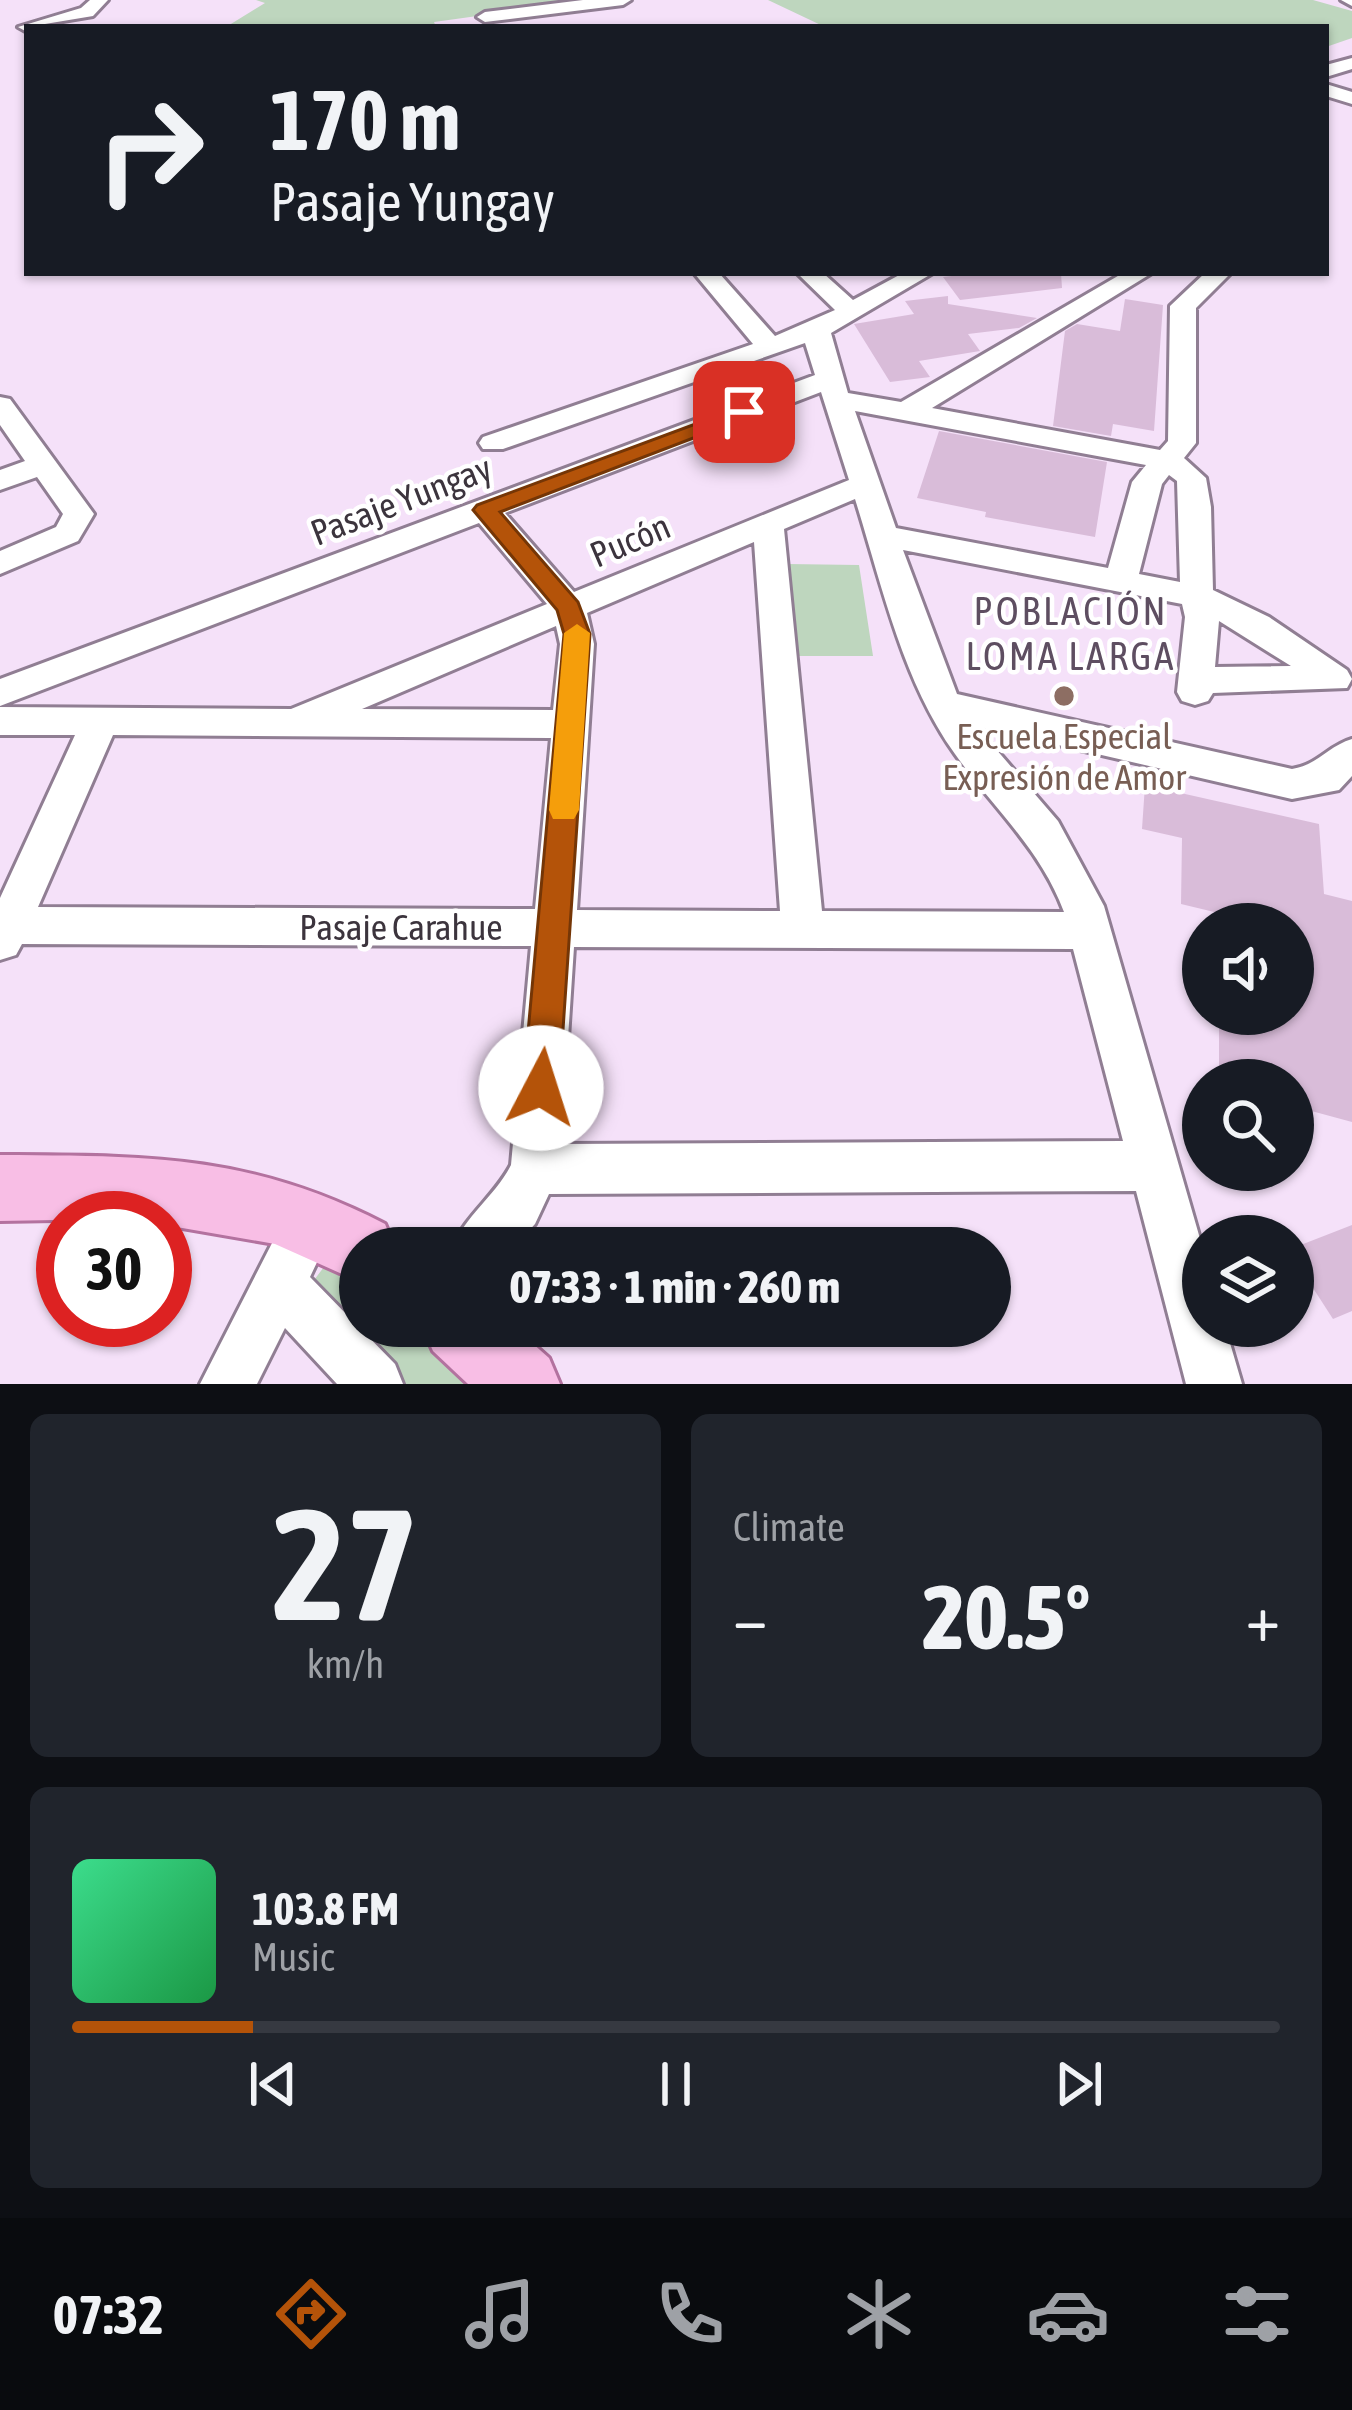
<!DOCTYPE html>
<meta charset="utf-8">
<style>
body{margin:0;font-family:"Asap Condensed",sans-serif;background:#20242c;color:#f1f3f6;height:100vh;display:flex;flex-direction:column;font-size:45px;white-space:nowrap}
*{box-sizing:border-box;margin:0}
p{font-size:39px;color:#9ea1a6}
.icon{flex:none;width:66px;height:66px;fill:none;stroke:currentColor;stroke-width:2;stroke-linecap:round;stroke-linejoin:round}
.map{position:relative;height:1384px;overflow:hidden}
.details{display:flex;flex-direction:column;gap:30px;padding:30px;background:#0d0f14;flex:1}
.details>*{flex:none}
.banner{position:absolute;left:24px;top:24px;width:1305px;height:252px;border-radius:0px;box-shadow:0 3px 9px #0004;background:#171b24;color:#f1f3f6;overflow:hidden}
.fabs{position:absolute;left:1182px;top:903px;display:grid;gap:24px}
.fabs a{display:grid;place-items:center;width:132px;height:132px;border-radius:50%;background:#171b24;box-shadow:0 3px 9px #0004;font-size:60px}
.speed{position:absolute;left:36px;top:1191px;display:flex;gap:24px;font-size:60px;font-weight:700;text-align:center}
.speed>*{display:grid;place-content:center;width:156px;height:156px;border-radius:50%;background:#171b24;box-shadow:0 3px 9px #0004;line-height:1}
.speed .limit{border:18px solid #d22;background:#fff;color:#111}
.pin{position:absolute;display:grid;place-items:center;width:102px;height:102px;color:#fff;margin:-51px;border-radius:24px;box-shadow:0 6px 18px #0006}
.me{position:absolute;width:132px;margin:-66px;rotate:5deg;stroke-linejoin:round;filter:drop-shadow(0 0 9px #0008)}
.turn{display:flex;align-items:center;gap:42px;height:252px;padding:0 48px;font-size:54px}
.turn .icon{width:156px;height:156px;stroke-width:2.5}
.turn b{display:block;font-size:84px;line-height:102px}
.big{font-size:90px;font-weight:800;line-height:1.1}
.details .card{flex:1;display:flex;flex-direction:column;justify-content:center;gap:18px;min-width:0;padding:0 42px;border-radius:18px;background:#20242c}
.details .dial{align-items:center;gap:0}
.dial b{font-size:156px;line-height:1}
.song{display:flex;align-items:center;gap:36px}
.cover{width:144px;height:144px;border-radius:18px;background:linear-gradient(135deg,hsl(150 70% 55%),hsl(140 70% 35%))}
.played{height:12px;border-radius:6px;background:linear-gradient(90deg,#b45309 15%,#363941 15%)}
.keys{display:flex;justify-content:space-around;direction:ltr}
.heat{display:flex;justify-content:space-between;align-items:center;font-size:66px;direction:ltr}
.details .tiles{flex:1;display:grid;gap:30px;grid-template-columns:1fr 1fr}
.card:last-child{grid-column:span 2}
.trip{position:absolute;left:339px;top:1227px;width:672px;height:120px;border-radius:60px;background:#171b24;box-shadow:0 3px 9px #0004;font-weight:800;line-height:120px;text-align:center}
.menu{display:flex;height:192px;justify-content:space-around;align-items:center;background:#090b0e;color:#9ea1a6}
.menu .icon{width:84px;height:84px}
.menu .selected{color:#b45309}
.menu b{font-size:54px;color:#f1f3f6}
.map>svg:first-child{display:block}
.green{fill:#bed6be}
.building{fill:#d9bcd9}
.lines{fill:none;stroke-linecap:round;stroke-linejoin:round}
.minor-casing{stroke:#907e93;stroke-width:6}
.major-casing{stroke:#b3729f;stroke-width:6}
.minor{fill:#fff;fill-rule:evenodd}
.major{fill:#f8bee5;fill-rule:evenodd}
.route{fill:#b45309;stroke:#753606;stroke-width:3}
.slow{fill:#f59e0b}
.education-dot{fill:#8d6e63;stroke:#fff;stroke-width:4.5}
.labels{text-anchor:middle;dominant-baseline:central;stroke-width:9;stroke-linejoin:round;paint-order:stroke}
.street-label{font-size:36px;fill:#3c343d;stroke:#fff}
.education-label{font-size:36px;fill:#785e54;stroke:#fff}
.neighbourhood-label{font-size:39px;letter-spacing:3px;fill:#5e4e61;stroke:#fff}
</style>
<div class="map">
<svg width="1352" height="1384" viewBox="0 0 1352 1384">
<rect width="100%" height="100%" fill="#f5e1f9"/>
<g class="green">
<polygon points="256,0 594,0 434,22 436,27 226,27 265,3"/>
<polygon points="768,0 1313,0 1352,11 1352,38 1326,47 1326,27 825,27"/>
<polygon points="787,564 859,565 873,656 795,656"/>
<polygon points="330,1259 360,1276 360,1326 415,1326 479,1384 393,1384 305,1292"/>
</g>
<g class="building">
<polygon points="978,273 1061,273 1062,288 960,300 943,277"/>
<polygon points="948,296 948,304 1037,318 1019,328 968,334 980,351 919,361 930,377 890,382 854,324 914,314 905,301"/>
<polygon points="1125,299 1163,305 1154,431 1113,424 1111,436 1053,426 1065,331 1077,324 1120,331"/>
<polygon points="939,431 1107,462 1095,537 985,517 986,512 917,498"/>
<polygon points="1145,785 1319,824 1324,894 1352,901 1352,1122 1293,1106 1293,1080 1219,1080 1219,1014 1293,1014 1293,924 1264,924 1181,904 1182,838 1142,829"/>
<polygon points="1352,1225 1352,1311 1333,1319 1293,1257 1293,1248"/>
</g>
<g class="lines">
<g class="minor-casing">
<g id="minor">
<polygon points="90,0 108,0 93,16 27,27 27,32 18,27 81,8"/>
<polygon points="583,0 631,0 623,5 485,22 477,17 485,12"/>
<polygon points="1341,0 1352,0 1352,6"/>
<polygon points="1352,58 1352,69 1326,77 1326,65"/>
<polygon points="1326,84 1352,92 1352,104 1326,96"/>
<path d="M694 273H719L775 336 835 310 797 273H823L853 300 903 273H933L831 333 848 393 901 402 1123 273H1152L932 408 1160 450 1168 441 1170 306 1205 273H1231L1196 308V443L1184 458 1206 478 1211 507 1213 590 1269 617 1347 670 1352 679 1347 688 1213 693 1208 701 1195 705 1182 701 1177 692 1185 617 1182 604 903 550 957 694 1292 769C1318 765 1328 746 1352 739V776L1339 790 1292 799 976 726 1058 821 1104 906 1203 1249V1326H1225L1242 1384H1186L1136 1191 549 1194 535 1224 513 1248H452C465 1216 495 1196 511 1165L531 946 22 944 16 955 0 960V898L75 735H0V707L291 709 547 604 479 523 0 706V679L815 375 805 343 503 449H483L479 443 483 437 753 344ZM821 392 849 480 574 592 505 513ZM855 411 1146 465 1132 482 1108 568 896 528ZM1169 475 1177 481 1180 582 1139 574 1162 484ZM855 499C882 585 902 680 955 754 993 808 1040 848 1064 912L822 911 784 529ZM754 542 780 911 577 910 594 644 587 613ZM1219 621 1291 666 1215 667ZM556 626 560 644 553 710 362 709ZM113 735 551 738 535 909 38 907ZM574 947 1073 949 1123 1141 561 1144Z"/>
<polygon points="0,397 10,399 94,514 78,541 0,574 0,551 56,527 63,514 37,477 0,490 0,470 25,461 0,425"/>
<polygon points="310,1196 328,1204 336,1222 310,1277 395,1364 403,1384 337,1384 285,1328 257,1384 200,1384 292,1204"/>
</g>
</g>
<g class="major-casing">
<g id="major">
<path d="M0 1155C147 1156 250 1154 385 1224L395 1248H360V1282L275 1244 165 1225V1218L0 1221Z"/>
<polygon points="422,1326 513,1326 549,1358 560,1384 468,1384 433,1351"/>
</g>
</g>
<use href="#minor" class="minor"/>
<use href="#major" class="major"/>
</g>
<polygon class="route" points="744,406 754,412 751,416 500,512 578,602 590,634 559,1088 554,1101 541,1106 529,1101 523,1088 564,634 557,610 473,510 477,505"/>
<polygon class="slow" points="577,624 590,633 579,810 574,819 553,819 549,810 564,633"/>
<circle class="education-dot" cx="1064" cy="696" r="12"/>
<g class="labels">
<g class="street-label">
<text transform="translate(401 500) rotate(-21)">Pasaje Yungay</text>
<text transform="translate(630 540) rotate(-23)">Pucón</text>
<text x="401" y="927">Pasaje Carahue</text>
</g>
<g class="education-label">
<text x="1064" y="736">Escuela Especial<tspan x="1064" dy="41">Expresión de Amor</tspan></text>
</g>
<g class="neighbourhood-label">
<text x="1071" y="611">POBLACIÓN<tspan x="1071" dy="45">LOMA LARGA</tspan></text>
</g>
</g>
</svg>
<div class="fabs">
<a><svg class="icon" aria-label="sound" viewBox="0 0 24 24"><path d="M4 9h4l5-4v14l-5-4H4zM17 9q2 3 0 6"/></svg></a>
<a><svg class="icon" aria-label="search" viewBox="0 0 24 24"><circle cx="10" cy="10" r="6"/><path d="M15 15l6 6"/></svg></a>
<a><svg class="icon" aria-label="layers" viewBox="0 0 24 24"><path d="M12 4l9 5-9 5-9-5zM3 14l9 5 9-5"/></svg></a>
</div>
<div class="speed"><div class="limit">30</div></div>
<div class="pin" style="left:744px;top:412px;background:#d93025"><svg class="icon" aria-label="arrive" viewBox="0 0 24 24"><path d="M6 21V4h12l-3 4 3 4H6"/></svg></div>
<svg class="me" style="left:541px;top:1088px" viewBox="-20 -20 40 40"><circle r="19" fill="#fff"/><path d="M0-13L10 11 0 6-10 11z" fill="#b45309"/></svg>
<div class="trip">07:33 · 1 min · 260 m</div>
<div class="banner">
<div class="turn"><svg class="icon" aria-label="right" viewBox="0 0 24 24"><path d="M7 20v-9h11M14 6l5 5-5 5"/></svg><div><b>170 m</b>Pasaje Yungay</div></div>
</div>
</div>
<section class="details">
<div class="tiles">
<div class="card dial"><b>27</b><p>km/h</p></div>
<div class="card"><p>Climate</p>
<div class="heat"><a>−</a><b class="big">20.5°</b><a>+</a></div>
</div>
<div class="card">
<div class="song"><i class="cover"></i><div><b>103.8 FM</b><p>Music</p></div></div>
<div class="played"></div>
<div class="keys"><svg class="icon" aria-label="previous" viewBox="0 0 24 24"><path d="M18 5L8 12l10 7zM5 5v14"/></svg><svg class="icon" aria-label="pause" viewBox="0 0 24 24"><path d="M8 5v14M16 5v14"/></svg><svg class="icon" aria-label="next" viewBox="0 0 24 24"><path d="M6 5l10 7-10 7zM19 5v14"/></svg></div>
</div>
</div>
</section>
<nav class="menu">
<b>07:32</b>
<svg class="icon selected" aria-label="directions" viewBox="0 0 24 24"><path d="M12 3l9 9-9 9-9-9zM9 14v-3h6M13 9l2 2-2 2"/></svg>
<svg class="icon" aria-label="music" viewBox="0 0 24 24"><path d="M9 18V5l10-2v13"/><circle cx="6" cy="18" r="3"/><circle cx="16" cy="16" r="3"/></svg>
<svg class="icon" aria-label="phone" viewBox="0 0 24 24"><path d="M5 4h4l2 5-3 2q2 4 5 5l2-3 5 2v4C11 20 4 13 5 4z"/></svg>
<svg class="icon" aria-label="climate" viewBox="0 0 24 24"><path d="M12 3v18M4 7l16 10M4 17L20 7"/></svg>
<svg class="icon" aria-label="car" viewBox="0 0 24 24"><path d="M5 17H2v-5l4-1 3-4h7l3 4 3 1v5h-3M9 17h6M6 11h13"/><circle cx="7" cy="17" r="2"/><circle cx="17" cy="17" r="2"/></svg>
<svg class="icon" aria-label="filters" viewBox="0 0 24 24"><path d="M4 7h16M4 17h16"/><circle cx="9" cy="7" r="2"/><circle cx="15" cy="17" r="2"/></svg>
</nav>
